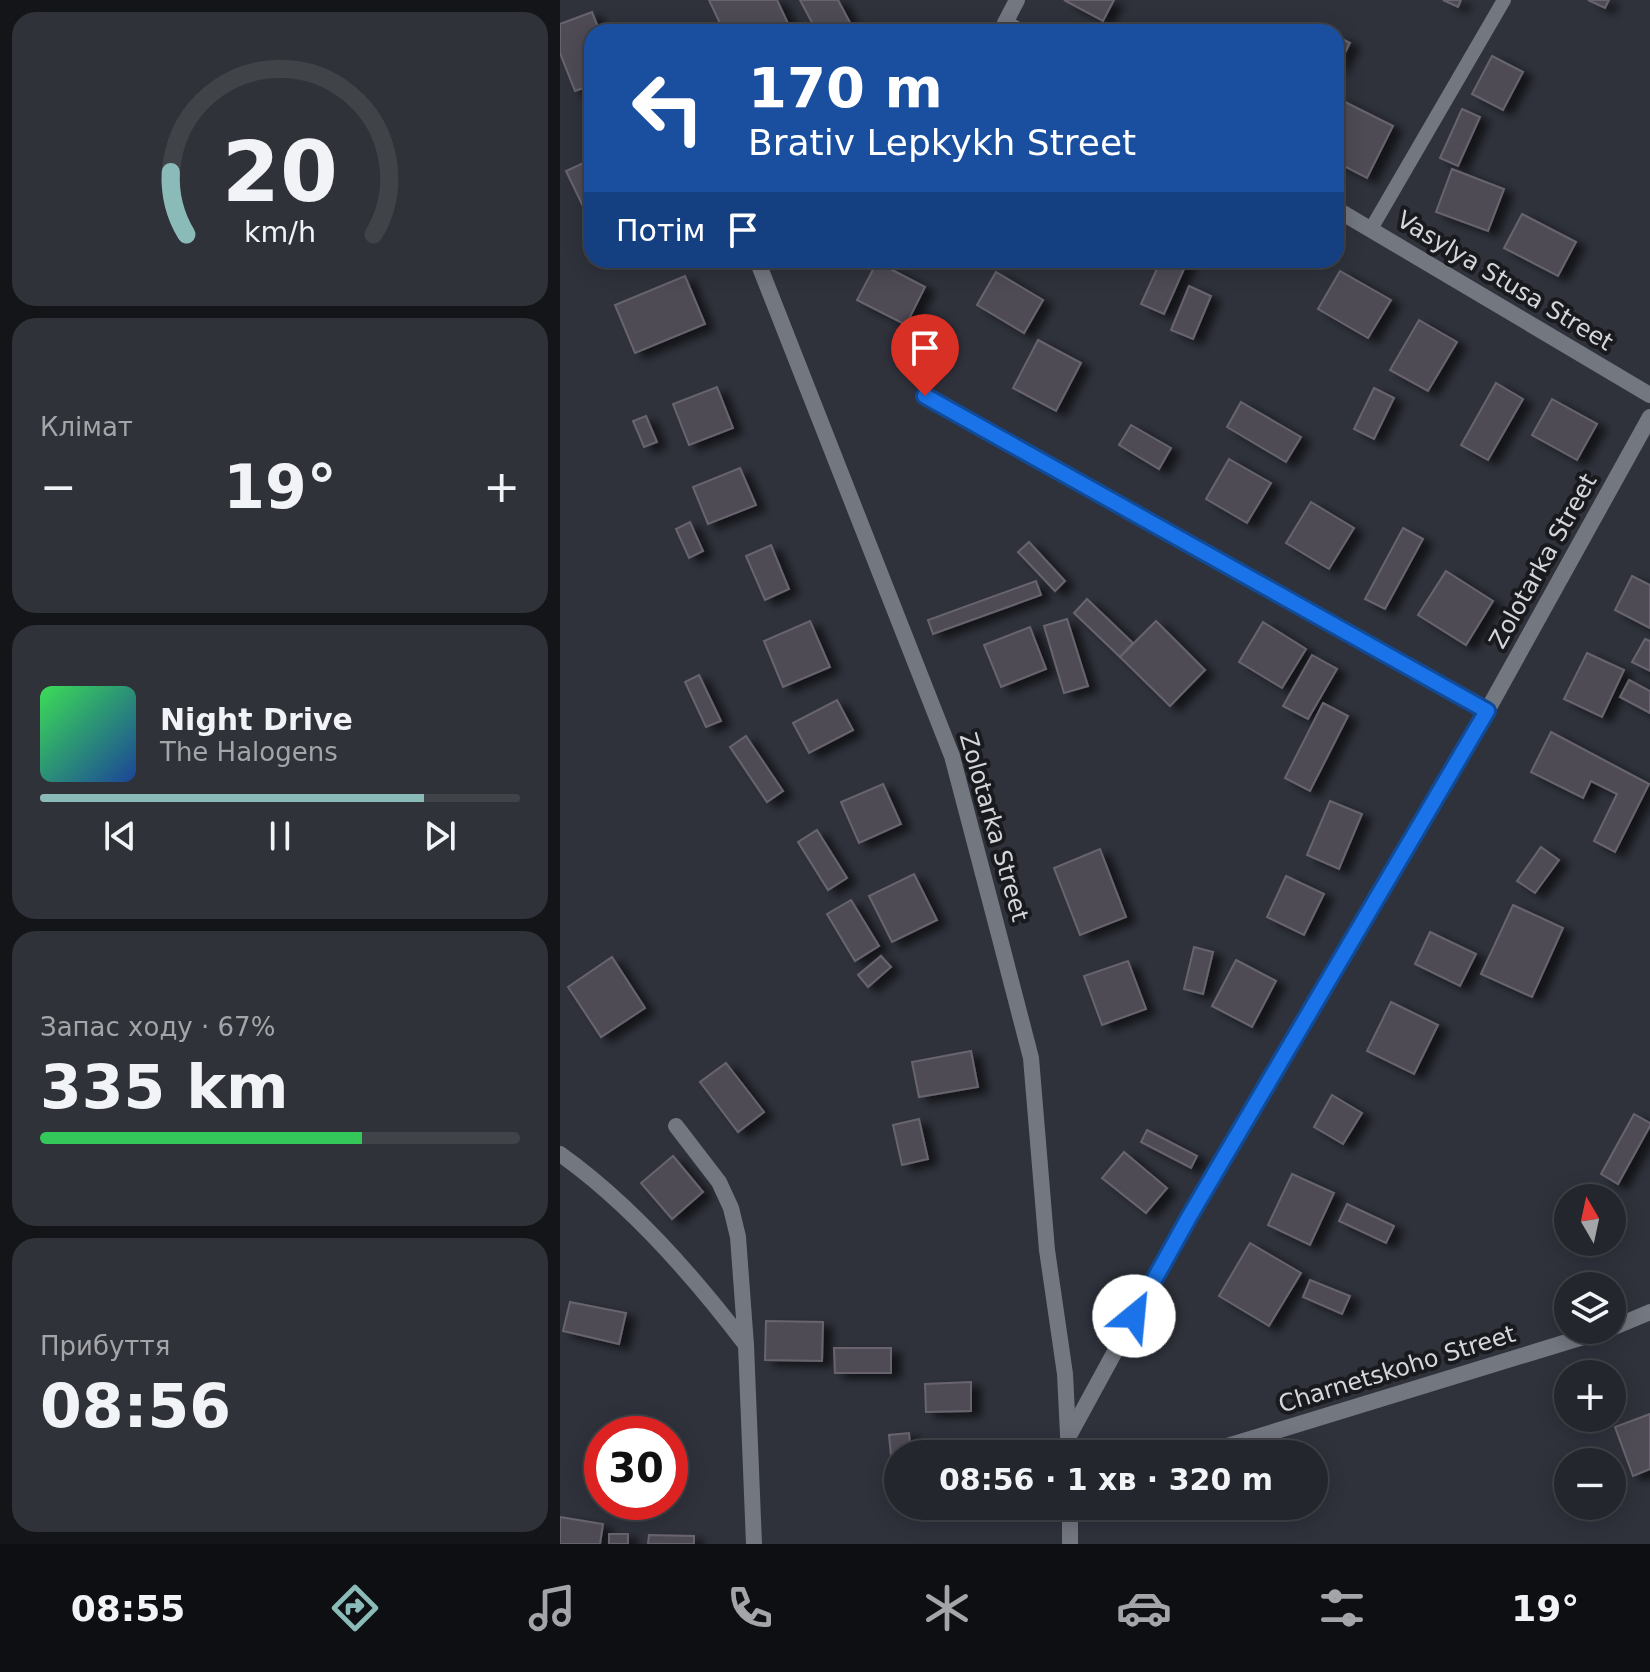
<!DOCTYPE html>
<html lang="uk">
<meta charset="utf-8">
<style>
body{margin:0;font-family:"DejaVu Sans",sans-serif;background:#2f3238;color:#f1f3f6;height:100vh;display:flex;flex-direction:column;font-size:30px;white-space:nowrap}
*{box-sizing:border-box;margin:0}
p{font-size:26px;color:#a3a5a9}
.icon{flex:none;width:44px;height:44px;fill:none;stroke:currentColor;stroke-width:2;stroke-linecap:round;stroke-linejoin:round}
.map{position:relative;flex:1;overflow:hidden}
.panel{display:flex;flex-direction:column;gap:12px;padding:12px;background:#131518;width:560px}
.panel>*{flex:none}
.guide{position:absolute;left:24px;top:24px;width:760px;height:244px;border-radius:24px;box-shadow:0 4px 20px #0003,0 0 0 2px #404348;background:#1a4fa0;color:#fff;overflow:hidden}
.needle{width:52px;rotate:351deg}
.controls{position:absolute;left:994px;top:1184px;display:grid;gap:16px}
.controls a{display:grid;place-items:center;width:72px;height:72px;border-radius:50%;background:#23262c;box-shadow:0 4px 20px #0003,0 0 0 2px #404348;font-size:40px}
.speed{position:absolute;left:24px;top:1416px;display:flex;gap:16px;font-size:40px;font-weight:700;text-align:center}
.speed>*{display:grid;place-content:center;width:104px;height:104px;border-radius:50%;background:#23262c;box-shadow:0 4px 20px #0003,0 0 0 2px #404348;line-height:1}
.speed .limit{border:12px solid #d22;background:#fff;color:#111}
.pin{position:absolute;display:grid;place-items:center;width:68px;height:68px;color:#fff;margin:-82px -34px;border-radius:50% 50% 50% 0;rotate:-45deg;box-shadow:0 0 8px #0007}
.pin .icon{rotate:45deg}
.me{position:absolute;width:88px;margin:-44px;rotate:28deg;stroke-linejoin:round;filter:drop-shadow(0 0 6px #0008)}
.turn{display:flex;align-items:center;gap:28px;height:168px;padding:0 32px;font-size:36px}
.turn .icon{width:104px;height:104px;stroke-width:2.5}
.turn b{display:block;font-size:56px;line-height:68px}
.then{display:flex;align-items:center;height:76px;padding:0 32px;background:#0003;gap:16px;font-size:30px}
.big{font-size:60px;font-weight:700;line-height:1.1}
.panel .card{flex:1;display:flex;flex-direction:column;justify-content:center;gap:12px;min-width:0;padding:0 28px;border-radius:24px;background:#2f3238}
.panel .dial{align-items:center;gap:0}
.dial svg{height:208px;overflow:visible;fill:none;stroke:#404348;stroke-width:7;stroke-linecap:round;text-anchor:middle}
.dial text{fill:#f1f3f6;stroke:none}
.song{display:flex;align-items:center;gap:24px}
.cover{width:96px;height:96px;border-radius:12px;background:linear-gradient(135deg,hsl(130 70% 55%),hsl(220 70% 35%))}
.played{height:8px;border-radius:4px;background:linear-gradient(90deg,#8bbbb9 80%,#404348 80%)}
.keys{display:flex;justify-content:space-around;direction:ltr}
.heat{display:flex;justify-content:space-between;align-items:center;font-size:44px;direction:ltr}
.charge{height:12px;border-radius:6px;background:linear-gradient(90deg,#34c759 67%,#404348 0)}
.trip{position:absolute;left:324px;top:1440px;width:444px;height:80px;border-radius:40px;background:#23262c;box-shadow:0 4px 20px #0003,0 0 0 2px #404348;font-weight:700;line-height:80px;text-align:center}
.menu{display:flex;height:128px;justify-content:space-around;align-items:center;background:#0e0f12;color:#a3a5a9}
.menu .icon{width:56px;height:56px}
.menu .selected{color:#8bbbb9}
.menu b{font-size:36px;color:#f1f3f6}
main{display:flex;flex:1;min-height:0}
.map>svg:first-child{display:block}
.building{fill:#4f4c55;stroke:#68646e;stroke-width:2;filter:url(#shadow)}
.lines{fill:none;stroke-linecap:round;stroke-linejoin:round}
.lane{stroke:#737780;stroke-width:14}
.street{stroke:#737780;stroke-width:16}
.route-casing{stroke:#114b97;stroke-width:20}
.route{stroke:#1a73e8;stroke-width:14}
.labels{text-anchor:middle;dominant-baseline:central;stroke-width:8;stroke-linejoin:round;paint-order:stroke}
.street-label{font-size:24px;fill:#d4d6dc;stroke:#191a1e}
</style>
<main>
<section class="panel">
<div class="card dial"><svg viewBox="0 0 100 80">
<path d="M14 69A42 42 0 1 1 86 69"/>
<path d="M14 69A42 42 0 0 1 8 45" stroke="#8bbbb9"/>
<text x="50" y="56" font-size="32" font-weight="700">20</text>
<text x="50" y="72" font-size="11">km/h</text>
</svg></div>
<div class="card"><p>Клімат</p>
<div class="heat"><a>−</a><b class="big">19°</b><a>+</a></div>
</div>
<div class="card">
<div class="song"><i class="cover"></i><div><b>Night Drive</b><p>The Halogens</p></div></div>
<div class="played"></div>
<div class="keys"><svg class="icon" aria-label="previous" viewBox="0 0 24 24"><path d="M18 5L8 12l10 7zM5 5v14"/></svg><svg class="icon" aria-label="pause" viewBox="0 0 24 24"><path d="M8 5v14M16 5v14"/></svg><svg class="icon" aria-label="next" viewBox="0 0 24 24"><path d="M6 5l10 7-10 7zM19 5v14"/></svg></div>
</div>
<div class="card"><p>Запас ходу · 67%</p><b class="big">335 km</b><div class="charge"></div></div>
<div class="card"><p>Прибуття</p><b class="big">08:56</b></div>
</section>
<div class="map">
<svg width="1090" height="1544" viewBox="0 0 1090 1544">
<defs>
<filter id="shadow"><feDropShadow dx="9" dy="5" stdDeviation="4" flood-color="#0009"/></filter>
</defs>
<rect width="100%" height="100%" fill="#2f323b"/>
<g class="building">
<polygon points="149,0 217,0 232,32 164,32"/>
<polygon points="240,0 278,0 295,32 257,32"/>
<polygon points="504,0 554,0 543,21"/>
<polygon points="883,0 901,0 898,7"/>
<polygon points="1028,0 1049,0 1045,8"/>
<polygon points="32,12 40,32 32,32 32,85 15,91 0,53 0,24"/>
<polygon points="776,36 790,43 776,70"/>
<polygon points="932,56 963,72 943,110 912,94"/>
<polygon points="779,99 833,126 807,178 776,162 776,106"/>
<polygon points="902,109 920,117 898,166 880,158"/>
<polygon points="32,159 32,225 6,171"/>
<polygon points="892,169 944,189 928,231 876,212"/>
<polygon points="962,214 1016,242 998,276 944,248"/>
<polygon points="601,260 628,260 604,314 581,304"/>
<polygon points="317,262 365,287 346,325 297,300"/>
<polygon points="780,271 831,300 808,338 758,309"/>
<polygon points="436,272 483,300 464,333 417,305"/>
<polygon points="125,276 145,324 75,353 55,305"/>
<polygon points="629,286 651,296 633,339 611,330"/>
<polygon points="859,320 897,342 868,391 830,370"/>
<polygon points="478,340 521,363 496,411 453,388"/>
<polygon points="936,383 963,399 928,460 901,445"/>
<polygon points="157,387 173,428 129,445 113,404"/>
<polygon points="814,388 834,398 814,439 794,429"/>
<polygon points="992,399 1037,424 1017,460 972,435"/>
<polygon points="681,402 741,437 726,462 667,427"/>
<polygon points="86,416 97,442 84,447 73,421"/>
<polygon points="571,425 611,448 599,469 559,445"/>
<polygon points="669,459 711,483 687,523 646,499"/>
<polygon points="180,468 196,505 148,524 133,487"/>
<polygon points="751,502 794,528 769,569 726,543"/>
<polygon points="130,522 143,551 129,558 116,529"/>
<polygon points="843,528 863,539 825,609 805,599"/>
<polygon points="469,542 505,581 495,591 458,552"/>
<polygon points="211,545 229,589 205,600 186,556"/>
<polygon points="886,571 933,601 906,645 858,615"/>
<polygon points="1072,576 1090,585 1090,628 1055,610"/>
<polygon points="476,581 481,595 373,634 368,620"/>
<polygon points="527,599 573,643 560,657 514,613"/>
<polygon points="507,619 528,686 504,693 484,626"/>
<polygon points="250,621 270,667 223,687 204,641"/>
<polygon points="596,621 645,670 610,706 560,657"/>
<polygon points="703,622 746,649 722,688 679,662"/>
<polygon points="470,627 486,669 441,687 424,645"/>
<polygon points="1085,639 1090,641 1090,671 1072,662"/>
<polygon points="1027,653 1064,670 1042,717 1004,699"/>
<polygon points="752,655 777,669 748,719 723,706"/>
<polygon points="139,675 161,721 146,727 125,682"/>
<polygon points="1069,680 1090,691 1090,713 1060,697"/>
<polygon points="277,700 293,730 249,753 233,723"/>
<polygon points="763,703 788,716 750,791 725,778"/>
<polygon points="991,732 1089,784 1055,852 1034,841 1057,794 1031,781 1023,798 971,772"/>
<polygon points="186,736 223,791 207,802 170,747"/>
<polygon points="323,784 341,824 299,843 281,802"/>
<polygon points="770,801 802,814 779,869 747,855"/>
<polygon points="257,830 287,878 268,890 238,842"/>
<polygon points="981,847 999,860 975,893 957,881"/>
<polygon points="540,849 566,917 520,935 494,868"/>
<polygon points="354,874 377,920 332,942 309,896"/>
<polygon points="726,876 764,894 744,935 707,917"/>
<polygon points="291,900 319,946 295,961 267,914"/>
<polygon points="953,905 1003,928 972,997 921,974"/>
<polygon points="870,932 916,954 900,986 855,964"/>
<polygon points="634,947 653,952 643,994 624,989"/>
<polygon points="321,956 331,967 308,987 298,975"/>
<polygon points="52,957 85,1008 41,1037 8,987"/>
<polygon points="676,960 716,981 692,1027 652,1006"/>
<polygon points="568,961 586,1009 542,1025 524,976"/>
<polygon points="831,1002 878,1025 854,1074 807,1051"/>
<polygon points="411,1051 418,1087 359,1097 352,1062"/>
<polygon points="166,1063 204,1112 178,1132 140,1082"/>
<polygon points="772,1095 802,1113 783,1144 754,1127"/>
<polygon points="1074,1114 1090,1123 1090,1126 1058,1184 1041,1174"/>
<polygon points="359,1119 368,1159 342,1165 333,1125"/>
<polygon points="587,1130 637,1156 631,1168 581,1142"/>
<polygon points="564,1152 607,1188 586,1213 542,1178"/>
<polygon points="113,1156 143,1192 112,1219 81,1183"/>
<polygon points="732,1174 774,1193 750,1245 708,1225"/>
<polygon points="787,1204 834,1226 826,1243 779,1221"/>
<polygon points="690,1243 741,1273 709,1326 659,1296"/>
<polygon points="750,1280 790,1296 782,1314 743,1297"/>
<polygon points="10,1302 66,1313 59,1344 3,1331"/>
<polygon points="206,1321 263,1322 262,1361 205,1360"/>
<polygon points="274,1348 331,1348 331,1373 275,1373"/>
<polygon points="411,1382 411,1411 366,1412 365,1384"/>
<polygon points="1090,1414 1090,1469 1073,1476 1055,1427"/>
<polygon points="349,1433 351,1454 338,1454 338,1476 333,1476 329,1435"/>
<polygon points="0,1517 43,1524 40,1544 0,1544"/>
<rect x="49" y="1534" width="19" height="10"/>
<polygon points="89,1535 134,1536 134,1544 88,1544"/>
</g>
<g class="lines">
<polyline class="lane" points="811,229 944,0"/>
<g class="street">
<polyline points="457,0 445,23 462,32"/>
<polyline points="776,209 1090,395"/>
<polyline points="197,260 392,756 438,931 471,1058 487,1250 505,1374 509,1454"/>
<polyline points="365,396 927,711"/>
<polyline points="116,1126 159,1182 171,1208 178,1237 186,1345 194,1544"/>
<path d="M0 1154C69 1203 135 1278 186 1345"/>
<polyline points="1052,1328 1090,1312"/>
<polyline points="510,1434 607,1256 927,711 1090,417"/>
<polyline points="641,1454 1046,1330"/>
<polyline points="510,1506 510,1544"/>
</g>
</g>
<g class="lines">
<g class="route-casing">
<polyline id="route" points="365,396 927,711 629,1217 574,1316"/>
</g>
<use href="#route" class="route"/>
</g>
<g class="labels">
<g class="street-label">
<text transform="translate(945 281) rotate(31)">Vasylya Stusa Street</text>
<text transform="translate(983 561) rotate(-61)">Zolotarka Street</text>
<text transform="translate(434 827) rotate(74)">Zolotarka Street</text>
<text transform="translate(837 1369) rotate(-17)">Charnetskoho Street</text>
</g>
</g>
</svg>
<div class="controls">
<a><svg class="needle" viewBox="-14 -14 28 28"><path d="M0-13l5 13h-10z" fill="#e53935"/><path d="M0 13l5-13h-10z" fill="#a3a5a9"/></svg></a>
<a><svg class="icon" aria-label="layers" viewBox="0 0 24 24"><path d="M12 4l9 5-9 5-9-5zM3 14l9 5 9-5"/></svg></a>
<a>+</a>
<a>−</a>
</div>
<div class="speed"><div class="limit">30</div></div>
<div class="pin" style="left:365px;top:396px;background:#d93025"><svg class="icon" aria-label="arrive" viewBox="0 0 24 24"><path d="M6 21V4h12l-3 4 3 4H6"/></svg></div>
<svg class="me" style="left:574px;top:1316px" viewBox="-20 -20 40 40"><circle r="19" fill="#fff"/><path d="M0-13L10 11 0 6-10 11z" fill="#1a73e8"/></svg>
<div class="trip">08:56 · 1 хв · 320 m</div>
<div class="guide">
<div class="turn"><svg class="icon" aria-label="left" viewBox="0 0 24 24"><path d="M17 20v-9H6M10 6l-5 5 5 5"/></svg><div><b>170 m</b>Brativ Lepkykh Street</div></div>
<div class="then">Потім<svg class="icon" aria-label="arrive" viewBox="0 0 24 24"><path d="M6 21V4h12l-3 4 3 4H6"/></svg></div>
</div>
</div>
</main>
<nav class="menu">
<b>08:55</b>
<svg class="icon selected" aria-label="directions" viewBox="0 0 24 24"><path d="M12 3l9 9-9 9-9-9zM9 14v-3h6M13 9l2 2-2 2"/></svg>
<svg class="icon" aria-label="music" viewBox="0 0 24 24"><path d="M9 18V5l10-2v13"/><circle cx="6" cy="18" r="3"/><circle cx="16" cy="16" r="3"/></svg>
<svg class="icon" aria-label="phone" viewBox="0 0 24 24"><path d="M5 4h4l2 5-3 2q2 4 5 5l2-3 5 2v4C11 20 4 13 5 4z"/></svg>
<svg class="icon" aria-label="climate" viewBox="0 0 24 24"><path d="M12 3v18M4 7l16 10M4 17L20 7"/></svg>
<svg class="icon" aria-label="car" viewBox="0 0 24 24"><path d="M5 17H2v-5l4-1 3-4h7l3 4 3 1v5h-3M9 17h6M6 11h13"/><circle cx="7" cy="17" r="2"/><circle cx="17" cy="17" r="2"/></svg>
<svg class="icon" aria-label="filters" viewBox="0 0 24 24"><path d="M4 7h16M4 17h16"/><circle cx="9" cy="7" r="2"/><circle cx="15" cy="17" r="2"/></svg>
<b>19°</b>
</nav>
